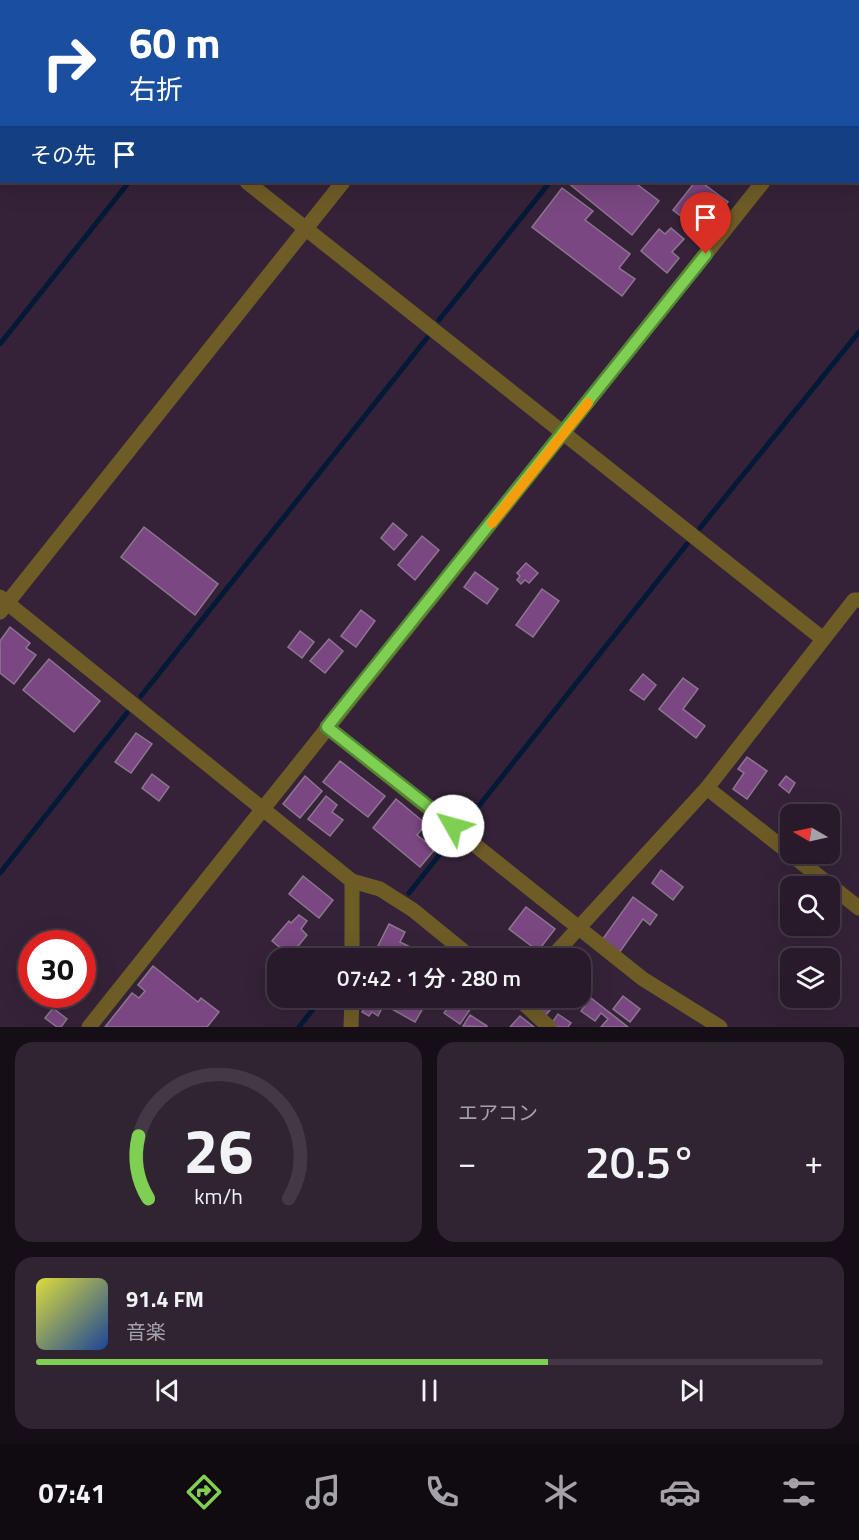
<!DOCTYPE html>
<html lang="ja">
<meta charset="utf-8">
<style>
body{margin:0;font-family:"Titillium Web","Noto Sans JP",sans-serif;background:#302332;color:#f1f3f6;height:100vh;display:flex;flex-direction:column;font-size:22px;white-space:nowrap}
*{box-sizing:border-box;margin:0}
p{font-size:20px;color:#a5a1a8}
.icon{flex:none;width:33px;height:33px;fill:none;stroke:currentColor;stroke-width:2;stroke-linecap:round;stroke-linejoin:round}
.map{position:relative;height:1027px;overflow:hidden}
.details{display:flex;flex-direction:column;gap:15px;padding:15px;background:#160e17;flex:1}
.details>*{flex:none}
.hud{position:absolute;left:0px;top:0px;width:860px;height:183px;box-shadow:0 6px 24px #0002,0 0 0 2px #443847;background:#1a4fa0;color:#fff;overflow:hidden}
.needle{width:39px;rotate:279deg}
.fabs{position:absolute;left:780px;top:804px;display:grid;gap:12px}
.fabs a{display:grid;place-items:center;width:60px;height:60px;border-radius:12px;background:#281a2a;box-shadow:0 6px 24px #0002,0 0 0 2px #443847;font-size:30px}
.speed{position:absolute;left:18px;top:930px;display:flex;gap:12px;font-size:30px;font-weight:700;text-align:center}
.speed>*{display:grid;place-content:center;width:78px;height:78px;border-radius:50%;background:#281a2a;box-shadow:0 6px 24px #0002,0 0 0 2px #443847;line-height:1}
.speed .limit{border:9px solid #d22;background:#fff;color:#111}
.pin{position:absolute;display:grid;place-items:center;width:51px;height:51px;color:#fff;margin:-62px -26px;border-radius:50% 50% 50% 0;rotate:-45deg;box-shadow:0 0 6px #0007}
.pin .icon{rotate:45deg}
.me{position:absolute;width:66px;margin:-33px;rotate:308deg;stroke-linejoin:round;filter:drop-shadow(0 0 4px #0008)}
.turn{display:flex;align-items:center;gap:21px;height:126px;padding:0 30px;font-size:27px}
.turn .icon{width:78px;height:78px;stroke-width:2.5}
.turn b{display:block;font-size:42px;line-height:51px}
.then{display:flex;align-items:center;height:57px;padding:0 30px;background:#0003;gap:12px;font-size:22px}
.big{font-size:45px;font-weight:600;line-height:1.1}
.details .tile{flex:1;display:flex;flex-direction:column;justify-content:center;gap:9px;min-width:0;padding:0 21px;border-radius:18px;background:#302332}
.details .dial{align-items:center;gap:0}
.dial svg{height:156px;overflow:visible;fill:none;stroke:#443847;stroke-width:7;stroke-linecap:round;text-anchor:middle}
.dial text{fill:#f1f3f6;stroke:none}
.song{display:flex;align-items:center;gap:18px}
.cover{width:72px;height:72px;border-radius:9px;background:linear-gradient(135deg,hsl(60 70% 55%),hsl(220 70% 35%))}
.played{height:6px;border-radius:3px;background:linear-gradient(90deg,#7fd052 65%,#443847 65%)}
.keys{display:flex;justify-content:space-around;direction:ltr}
.heat{display:flex;justify-content:space-between;align-items:center;font-size:33px;direction:ltr}
.details .tiles{flex:1;display:grid;gap:15px;grid-template-columns:1fr 1fr}
.tile:last-child{grid-column:span 2}
.trip{position:absolute;left:267px;top:948px;width:324px;height:60px;border-radius:18px;background:#281a2a;box-shadow:0 6px 24px #0002,0 0 0 2px #443847;font-weight:600;line-height:60px;text-align:center}
.dock{display:flex;height:96px;justify-content:space-around;align-items:center;background:#100a11;color:#a5a1a8}
.dock .icon{width:42px;height:42px}
.dock .selected{color:#7fd052}
.dock b{font-size:27px;color:#f1f3f6}
.map>svg:first-child{display:block}
.lines{fill:none;stroke-linecap:round;stroke-linejoin:round}
.stream{stroke:#021a37;stroke-width:5}
.building{fill:#7a4782;stroke:#8d7690;stroke-width:1.5}
.minor{stroke:#6e5c26;stroke-width:15}
.route-casing{stroke:#538735;stroke-width:15}
.route{stroke:#7fd052;stroke-width:10}
.slow{stroke:#f59e0b;stroke-width:10}
</style>
<div class="map">
<svg width="859" height="1027" viewBox="0 0 859 1027">
<rect width="100%" height="100%" fill="#352238"/>
<g class="lines">
<g class="stream">
<polyline points="272,2 273,0"/>
<polyline points="695,2 696,0"/>
<polyline points="439,320 550,182"/>
<polyline points="0,344 129,182"/>
<polyline points="700,528 859,332"/>
<polyline points="141,696 427,338"/>
<polyline points="470,817 687,544"/>
<polyline points="0,873 127,713"/>
<polyline points="409,893 452,839"/>
<polyline points="299,1027 322,998"/>
</g>
</g>
<g class="building">
<polygon points="567,182 634,182 659,201 632,235"/>
<polygon points="695,182 701,182 728,202 704,234 673,210"/>
<polygon points="562,188 593,211 585,220 630,254 619,268 635,279 622,296 532,227"/>
<polygon points="671,228 684,239 672,252 679,258 667,273 641,251 659,229 665,234"/>
<polygon points="393,523 407,535 394,550 381,538"/>
<polygon points="144,527 218,584 195,615 121,557"/>
<polygon points="422,536 439,550 415,580 398,565"/>
<polygon points="526,563 538,573 529,583 525,580 521,584 517,580 520,576 517,573"/>
<polygon points="475,572 498,589 487,604 464,587"/>
<polygon points="542,589 559,601 533,637 516,625"/>
<polygon points="361,610 375,621 356,647 341,636"/>
<polygon points="10,627 30,643 26,648 36,655 14,684 0,673 0,641"/>
<polygon points="300,631 314,642 302,658 288,647"/>
<polygon points="329,639 343,651 325,673 310,661"/>
<polygon points="49,659 100,701 74,732 23,690"/>
<polygon points="643,674 656,685 644,700 630,690"/>
<polygon points="683,678 698,689 683,709 705,726 696,738 659,709"/>
<polygon points="136,733 152,744 131,773 115,762"/>
<polygon points="747,757 767,771 747,799 733,789 744,773 738,769"/>
<polygon points="340,761 385,796 368,817 323,782"/>
<polygon points="152,774 169,787 159,801 142,788"/>
<polygon points="305,776 322,791 300,818 283,804"/>
<polygon points="786,776 795,783 789,793 779,785"/>
<polygon points="326,796 337,805 332,812 343,820 330,836 308,819"/>
<polygon points="396,799 426,824 417,835 435,849 420,867 373,828"/>
<polygon points="661,870 683,887 673,900 652,883"/>
<polygon points="303,876 333,900 319,918 289,894"/>
<polygon points="633,897 657,915 650,925 643,919 619,953 602,940"/>
<polygon points="526,907 555,929 538,951 509,929"/>
<polygon points="299,915 307,921 301,929 307,935 290,956 272,941 289,921 291,923"/>
<polygon points="389,924 405,932 400,942 414,949 413,952 424,958 404,958 394,953 391,958 383,958 374,954"/>
<polygon points="309,948 322,958 301,958"/>
<polygon points="570,949 587,962 580,971 580,958 563,958"/>
<polygon points="153,966 198,1002 201,998 219,1012 207,1027 105,1027 132,993 139,998 145,991 138,985"/>
<polygon points="623,996 640,1009 630,1022 613,1009"/>
<polygon points="372,998 410,998 417,1001 419,998 429,998 415,1022"/>
<polygon points="454,998 478,998 460,1024 444,1013"/>
<polygon points="532,998 560,998 546,1015 529,1002"/>
<polygon points="591,998 628,1027 601,1027 608,1019 601,1013 595,1021 581,1011"/>
<polygon points="369,1000 382,1008 378,1016 372,1012 369,1016 362,1012"/>
<polygon points="53,1008 67,1019 61,1027 57,1027 45,1018"/>
<polygon points="558,1014 571,1023 568,1027 555,1027 551,1024"/>
<polygon points="470,1015 487,1026 487,1027 463,1026"/>
<polygon points="520,1016 534,1027 510,1027"/>
</g>
<g class="lines">
<g class="minor">
<polyline points="60,2 61,0"/>
<polyline points="486,2 487,0"/>
<polyline points="858,62 859,61"/>
<polyline points="0,77 2,75"/>
<polyline points="247,182 823,639"/>
<polyline points="0,597 352,881 352,958"/>
<polyline points="0,612 343,182"/>
<polyline points="327,727 643,979 720,1027"/>
<polyline points="707,788 859,908"/>
<polyline points="352,881 380,889 413,910 472,958"/>
<polyline points="551,958 707,788 854,600 859,600"/>
<polyline points="518,998 549,1027"/>
<polyline points="89,1027 763,182"/>
<polyline points="351,1027 352,998"/>
</g>
</g>
<g class="lines">
<g class="route-casing">
<polyline id="route" points="453,826 327,727 706,254"/>
</g>
<use href="#route" class="route"/>
<polyline class="slow" points="492,523 588,403"/>
</g>
</svg>
<div class="fabs">
<a><svg class="needle" viewBox="-14 -14 28 28"><path d="M0-13l5 13h-10z" fill="#e53935"/><path d="M0 13l5-13h-10z" fill="#a5a1a8"/></svg></a>
<a><svg class="icon" aria-label="search" viewBox="0 0 24 24"><circle cx="10" cy="10" r="6"/><path d="M15 15l6 6"/></svg></a>
<a><svg class="icon" aria-label="layers" viewBox="0 0 24 24"><path d="M12 4l9 5-9 5-9-5zM3 14l9 5 9-5"/></svg></a>
</div>
<div class="speed"><div class="limit">30</div></div>
<div class="pin" style="left:706px;top:254px;background:#d93025"><svg class="icon" aria-label="arrive" viewBox="0 0 24 24"><path d="M6 21V4h12l-3 4 3 4H6"/></svg></div>
<svg class="me" style="left:453px;top:826px" viewBox="-20 -20 40 40"><circle r="19" fill="#fff"/><path d="M0-13L10 11 0 6-10 11z" fill="#7fd052"/></svg>
<div class="trip">07:42 · 1 分 · 280 m</div>
<div class="hud">
<div class="turn"><svg class="icon" aria-label="right" viewBox="0 0 24 24"><path d="M7 20v-9h11M14 6l5 5-5 5"/></svg><div><b>60 m</b>右折</div></div>
<div class="then">その先<svg class="icon" aria-label="arrive" viewBox="0 0 24 24"><path d="M6 21V4h12l-3 4 3 4H6"/></svg></div>
</div>
</div>
<section class="details">
<div class="tiles">
<div class="tile dial"><svg viewBox="0 0 100 80">
<path d="M14 69A42 42 0 1 1 86 69"/>
<path d="M14 69A42 42 0 0 1 9 37" stroke="#7fd052"/>
<text x="50" y="56" font-size="32" font-weight="700">26</text>
<text x="50" y="72" font-size="11">km/h</text>
</svg></div>
<div class="tile"><p>エアコン</p>
<div class="heat"><a>−</a><b class="big">20.5°</b><a>+</a></div>
</div>
<div class="tile">
<div class="song"><i class="cover"></i><div><b>91.4 FM</b><p>音楽</p></div></div>
<div class="played"></div>
<div class="keys"><svg class="icon" aria-label="previous" viewBox="0 0 24 24"><path d="M18 5L8 12l10 7zM5 5v14"/></svg><svg class="icon" aria-label="pause" viewBox="0 0 24 24"><path d="M8 5v14M16 5v14"/></svg><svg class="icon" aria-label="next" viewBox="0 0 24 24"><path d="M6 5l10 7-10 7zM19 5v14"/></svg></div>
</div>
</div>
</section>
<nav class="dock">
<b>07:41</b>
<svg class="icon selected" aria-label="directions" viewBox="0 0 24 24"><path d="M12 3l9 9-9 9-9-9zM9 14v-3h6M13 9l2 2-2 2"/></svg>
<svg class="icon" aria-label="music" viewBox="0 0 24 24"><path d="M9 18V5l10-2v13"/><circle cx="6" cy="18" r="3"/><circle cx="16" cy="16" r="3"/></svg>
<svg class="icon" aria-label="phone" viewBox="0 0 24 24"><path d="M5 4h4l2 5-3 2q2 4 5 5l2-3 5 2v4C11 20 4 13 5 4z"/></svg>
<svg class="icon" aria-label="climate" viewBox="0 0 24 24"><path d="M12 3v18M4 7l16 10M4 17L20 7"/></svg>
<svg class="icon" aria-label="car" viewBox="0 0 24 24"><path d="M5 17H2v-5l4-1 3-4h7l3 4 3 1v5h-3M9 17h6M6 11h13"/><circle cx="7" cy="17" r="2"/><circle cx="17" cy="17" r="2"/></svg>
<svg class="icon" aria-label="filters" viewBox="0 0 24 24"><path d="M4 7h16M4 17h16"/><circle cx="9" cy="7" r="2"/><circle cx="15" cy="17" r="2"/></svg>
</nav>
